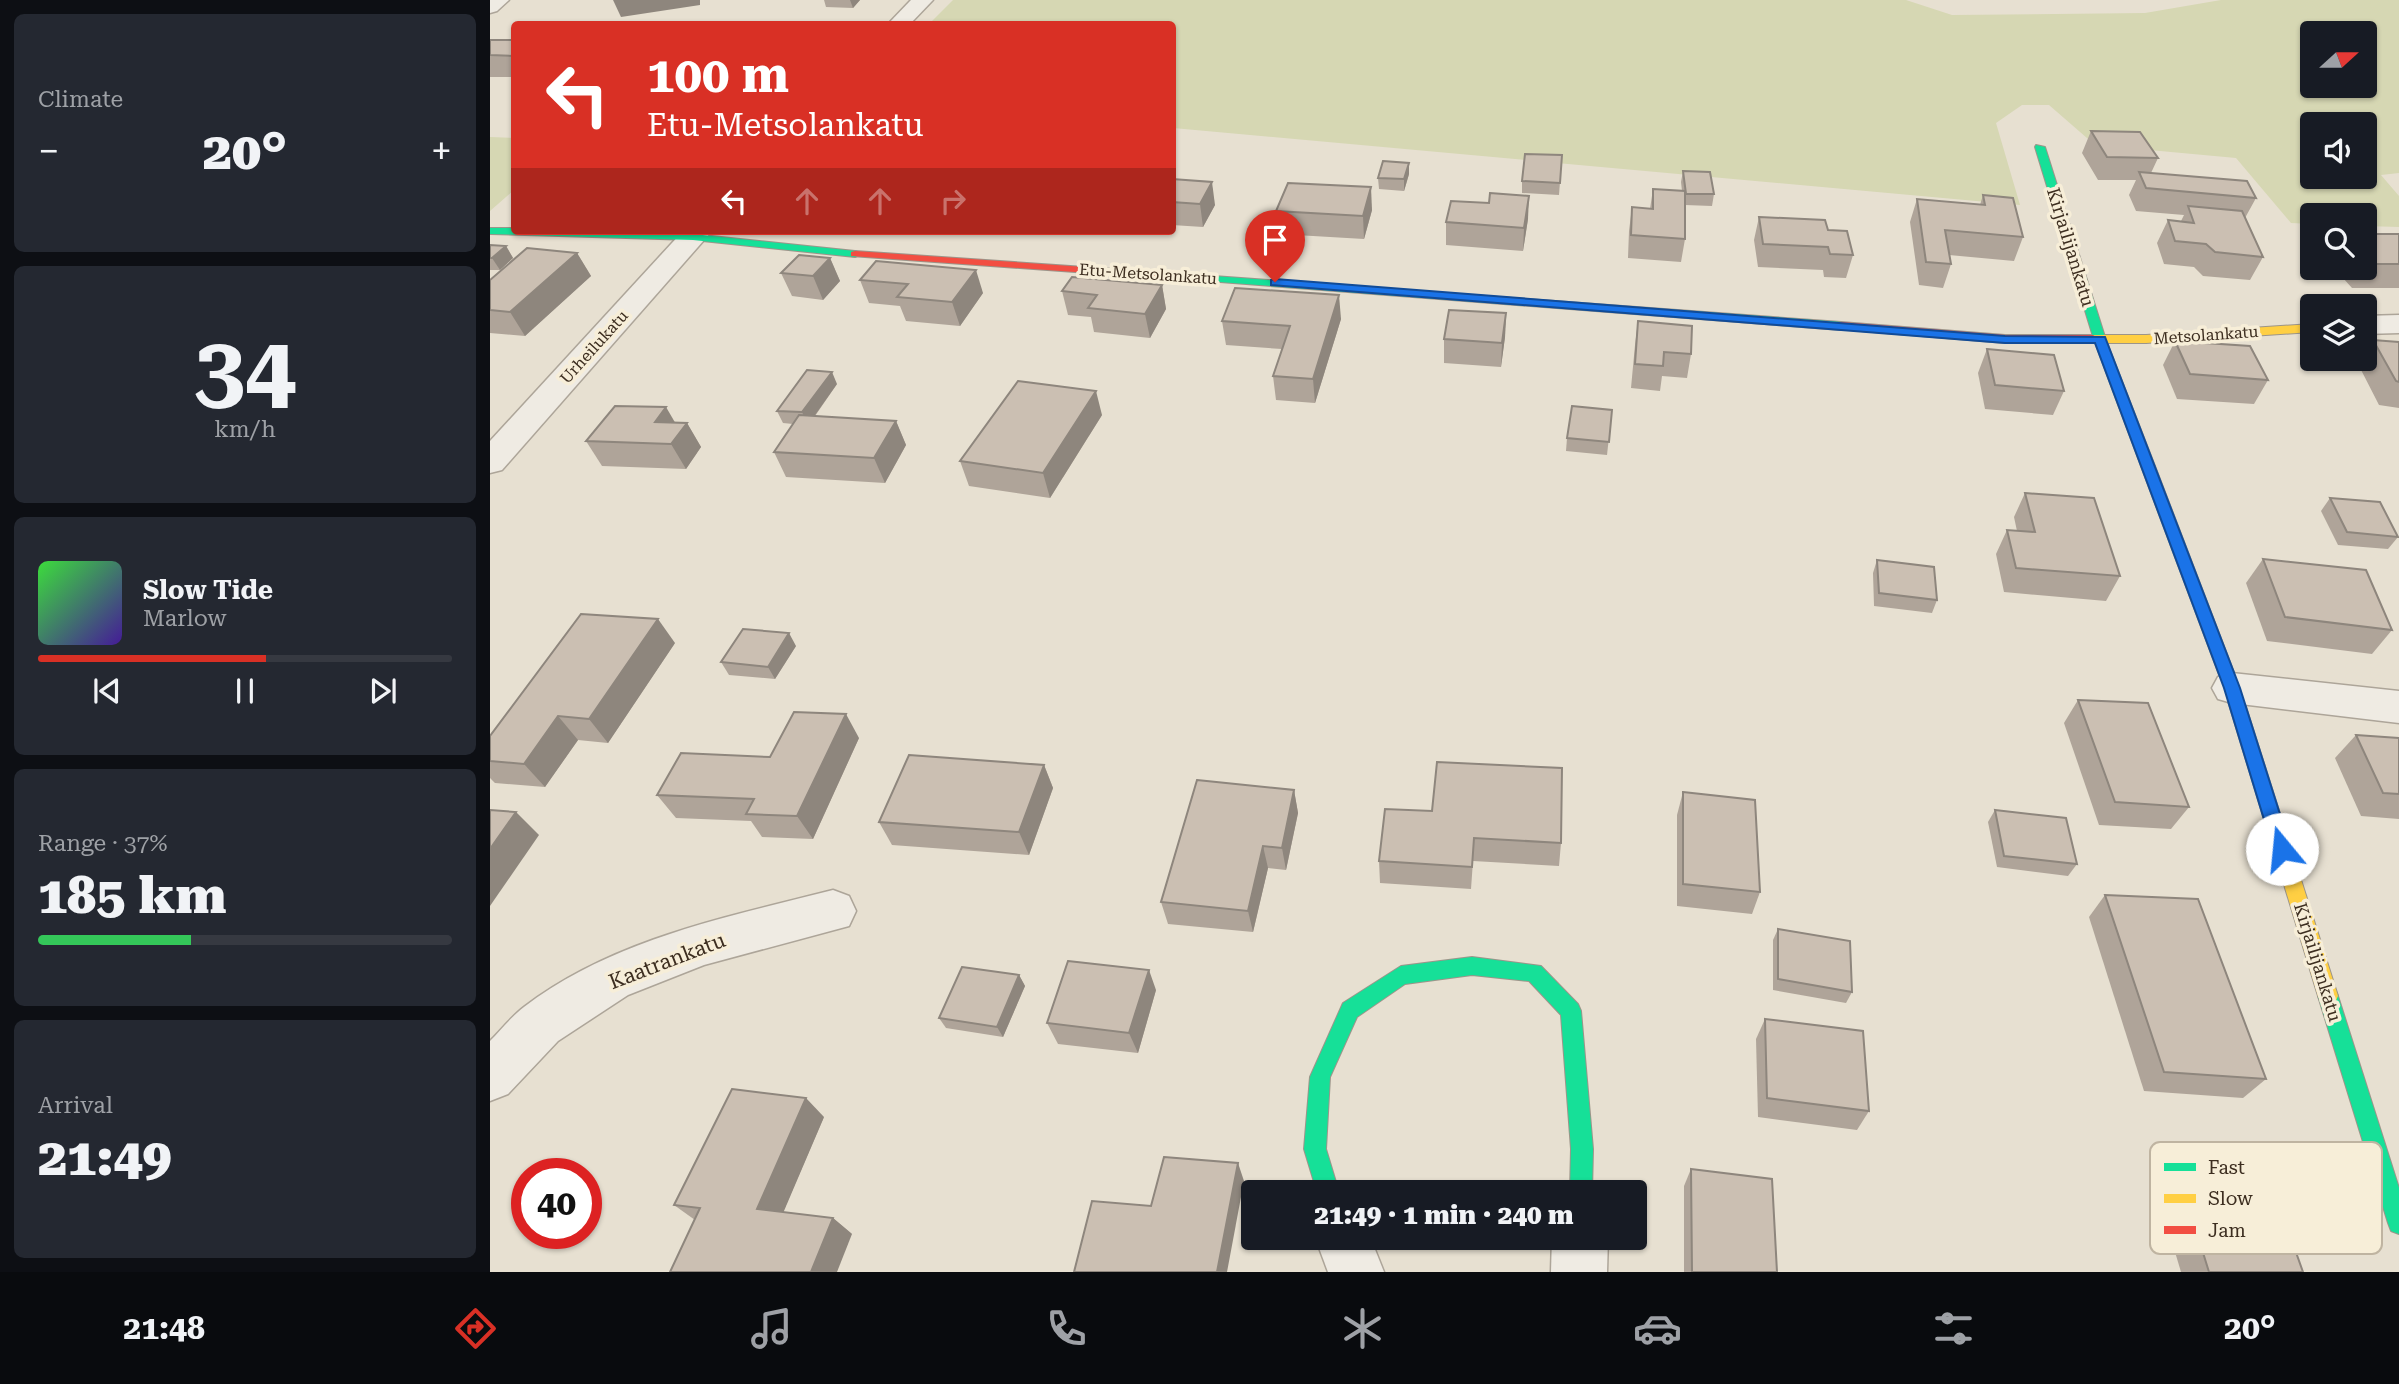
<!DOCTYPE html>
<meta charset="utf-8">
<style>
body{margin:0;font-family:"Roboto Serif",serif;background:#242831;color:#f1f3f6;height:100vh;display:flex;flex-direction:column;font-size:26px;white-space:nowrap}
*{box-sizing:border-box;margin:0}
p{font-size:23px;color:#9ea1a6}
.icon{flex:none;width:38px;height:38px;fill:none;stroke:currentColor;stroke-width:2;stroke-linecap:round;stroke-linejoin:round}
.map{position:relative;flex:1;overflow:hidden}
.details{display:flex;flex-direction:column;gap:14px;padding:14px;background:#0d0f14;width:490px}
.details>*{flex:none}
.top-card{position:absolute;left:21px;top:21px;width:665px;height:214px;border-radius:7px;box-shadow:0 2px 5px #0004;background:#d93025;color:#fff;overflow:hidden}
.needle{width:46px;rotate:69deg}
.controls{position:absolute;left:1810px;top:21px;display:grid;gap:14px}
.controls a{display:grid;place-items:center;width:77px;height:77px;border-radius:7px;background:#171b24;box-shadow:0 2px 5px #0004;font-size:35px}
.speed{position:absolute;left:21px;top:1158px;display:flex;gap:14px;font-size:35px;font-weight:700;text-align:center}
.speed>*{display:grid;place-content:center;width:91px;height:91px;border-radius:50%;background:#171b24;box-shadow:0 2px 5px #0004;line-height:1}
.speed .limit{border:10px solid #d22;background:#fff;color:#111}
.pin{position:absolute;display:grid;place-items:center;width:60px;height:60px;color:#fff;margin:-72px -30px;border-radius:50% 50% 50% 0;rotate:-45deg;box-shadow:0 0 7px #0007}
.pin .icon{rotate:45deg}
.me{position:absolute;width:77px;margin:-38px;rotate:343deg;stroke-linejoin:round;filter:drop-shadow(0 0 5px #0008)}
.turn{display:flex;align-items:center;gap:24px;height:147px;padding:0 21px;font-size:32px}
.turn .icon{width:91px;height:91px;stroke-width:2.5}
.turn b{display:block;font-size:49px;line-height:60px}
.lanes{display:flex;align-items:center;height:66px;padding:0 21px;background:#0003;justify-content:center;gap:35px;direction:ltr}
.lanes .off{opacity:.35}
.big{font-size:52px;font-weight:800;line-height:1.1}
.details .tile{flex:1;display:flex;flex-direction:column;justify-content:center;gap:10px;min-width:0;padding:0 24px;border-radius:10px;background:#242831}
.details .dial{align-items:center;gap:0}
.dial b{font-size:91px;line-height:1}
.song{display:flex;align-items:center;gap:21px}
.cover{width:84px;height:84px;border-radius:10px;background:linear-gradient(135deg,hsl(120 70% 55%),hsl(260 70% 35%))}
.played{height:7px;border-radius:4px;background:linear-gradient(90deg,#d93025 55%,#363941 55%)}
.keys{display:flex;justify-content:space-around;direction:ltr}
.heat{display:flex;justify-content:space-between;align-items:center;font-size:38px;direction:ltr}
.charge{height:10px;border-radius:5px;background:linear-gradient(90deg,#34c759 37%,#363941 0)}
.trip{position:absolute;left:751px;top:1180px;width:406px;height:70px;border-radius:7px;background:#171b24;box-shadow:0 2px 5px #0004;font-weight:800;line-height:70px;text-align:center}
.tab-bar{display:flex;height:112px;justify-content:space-around;align-items:center;background:#090b0e;color:#9ea1a6}
.tab-bar .icon{width:49px;height:49px}
.tab-bar .current{color:#d93025}
.tab-bar b{font-size:32px;color:#f1f3f6}
main{display:flex;flex:1;min-height:0}
.map>svg:first-child{display:block}
.green{fill:#d6d7b3;fill-rule:evenodd}
.lines{fill:none;stroke-linecap:round;stroke-linejoin:round}
.street-casing{stroke:#ada599;stroke-width:3}
.fast-casing{stroke:#9c958a;stroke-width:2}
.slow-casing{stroke:#9c958a;stroke-width:2}
.jam-casing{stroke:#9c958a;stroke-width:2}
.street{fill:#efebe3;fill-rule:evenodd}
.fast{fill:#16e098;fill-rule:evenodd}
.slow{fill:#ffcf43;fill-rule:evenodd}
.jam{fill:#f24e42;fill-rule:evenodd}
.wall{fill:#afa499}
.shaded-wall{fill:#8e867d}
.building{fill:#cbbfb2;stroke:#8e867d;stroke-width:2}
.route{fill:#1a73e8;stroke:#114b97;stroke-width:2}
.labels{text-anchor:middle;dominant-baseline:central;stroke-width:7;stroke-linejoin:round;paint-order:stroke}
.far-street-label{font-size:16px;fill:#3d2e20;stroke:#f7eed8}
.street-label{font-size:18px;fill:#3d2e20;stroke:#f7eed8}
.near-street-label{font-size:21px;fill:#3d2e20;stroke:#f7eed8}
.key{fill:#f7eed8;stroke:#bfb4a1;stroke-width:2}
.key-label{font-size:19px;fill:#3d2e20}
</style>
<main>
<section class="details">
<div class="tile"><p>Climate</p>
<div class="heat"><a>−</a><b class="big">20°</b><a>+</a></div>
</div>
<div class="tile dial"><b>34</b><p>km/h</p></div>
<div class="tile">
<div class="song"><i class="cover"></i><div><b>Slow Tide</b><p>Marlow</p></div></div>
<div class="played"></div>
<div class="keys"><svg class="icon" aria-label="previous" viewBox="0 0 24 24"><path d="M18 5L8 12l10 7zM5 5v14"/></svg><svg class="icon" aria-label="pause" viewBox="0 0 24 24"><path d="M8 5v14M16 5v14"/></svg><svg class="icon" aria-label="next" viewBox="0 0 24 24"><path d="M6 5l10 7-10 7zM19 5v14"/></svg></div>
</div>
<div class="tile"><p>Range · 37%</p><b class="big">185 km</b><div class="charge"></div></div>
<div class="tile"><p>Arrival</p><b class="big">21:49</b></div>
</section>
<div class="map">
<svg width="1909" height="1272" viewBox="0 0 1909 1272">
<rect width="100%" height="100%" fill="#e7e0d1"/>
<g class="green">
<path d="M463 0H1416L1462 15 1655 13 1731 0H1909V173L1891 175 1909 196V227L1874 226V215H1822V224L1801 223 1746 158 1605 145 1559 105H1532L1506 123 1530 205 683 128 682 24H439ZM1822 33H1874V86H1822ZM1822 124H1874V177H1822Z"/>
<polygon points="0,137 24,138 24,190 0,211"/>
</g>
<g class="lines">
<g class="street-casing">
<g id="street">
<polygon points="0,0 19,0 7,11 0,13"/>
<polygon points="421,0 443,0 420,24 398,24"/>
<polygon points="193,231 222,231 12,470 0,473 0,441"/>
<polygon points="1909,315 1909,333 1874,334 1874,316"/>
<polygon points="1742,673 1909,691 1909,723 1742,703 1728,699 1722,688 1728,677"/>
<path d="M343 890 359 896 366 911 359 926 214 965 138 995 68 1041 18 1094 0 1101V1041C11 1030 22 1016 34 1007 123 939 237 917 343 890Z"/>
<polygon points="825,1237 880,1237 894,1272 838,1272"/>
<polygon points="1062,1237 1118,1237 1117,1272 1061,1272"/>
</g>
</g>
<g class="fast-casing">
<g id="fast">
<polygon points="1546,145 1555,147 1616,340 1665,466 1663,469 1653,469 1651,466 1604,340 1545,147"/>
<polygon points="0,228 24,228 24,231 203,234 365,251 371,254 365,257 203,240 0,234"/>
<polygon points="682,273 1351,322 1357,326 1351,330 678,278 678,274"/>
<polygon points="982,957 1051,966 1088,1004 1091,1011 1103,1149 1102,1192 1080,1192 1081,1149 1071,1015 1039,981 982,975 915,984 867,1017 840,1077 836,1149 849,1192 827,1192 814,1149 820,1077 853,1003 911,966"/>
<polygon points="1838,987 1845,989 1848,996 1909,1188 1909,1234 1901,1231 1898,1223 1828,996 1831,989"/>
</g>
</g>
<g class="slow-casing">
<g id="slow">
<polygon points="1822,324 1822,332 1656,343 1603,343 1597,339 1603,335 1656,335"/>
<polygon points="1658,461 1665,466 1750,688 1848,996 1845,1003 1838,1005 1831,1003 1828,996 1734,688 1651,466"/>
</g>
</g>
<g class="jam-casing">
<g id="jam">
<polygon points="365,251 682,273 688,276 682,279 361,256 361,252"/>
<polygon points="1351,322 1515,335 1603,335 1609,339 1603,343 1515,343 1347,329 1347,323"/>
</g>
</g>
<use href="#street" class="street"/>
<use href="#fast" class="fast"/>
<use href="#slow" class="slow"/>
<use href="#jam" class="jam"/>
</g>
<g class="wall">
<polygon points="334,0 370,0 363,8 336,7"/>
<rect x="0" y="40" width="24" height="37"/>
<polygon points="1601,131 1668,158 1661,173 1766,198 1755,218 1773,257 1760,280 1713,276 1704,267 1674,264 1667,243 1678,220 1691,221 1694,215 1646,211 1639,195 1646,180 1608,180 1592,153"/>
<polygon points="1072,155 1069,195 1032,193 1032,181"/>
<polygon points="1193,171 1224,194 1222,206 1195,205 1195,239 1191,262 1138,258 1139,231 1142,207 1160,209 1163,189 1192,191 1191,182"/>
<polygon points="919,174 914,191 889,189 888,178"/>
<polygon points="682,179 725,205 713,227 682,225"/>
<polygon points="1493,195 1533,237 1524,261 1459,255 1461,264 1453,288 1429,285 1420,222 1427,199 1490,205"/>
<polygon points="882,210 874,239 789,234 786,211"/>
<polygon points="1269,217 1338,230 1363,255 1356,278 1334,277 1333,270 1268,267 1264,240"/>
<polygon points="1038,219 1033,251 956,245 956,222"/>
<polygon points="1874,234 1909,234 1909,288 1862,288 1844,268 1874,268"/>
<polygon points="0,245 16,246 23,258 10,270 0,270"/>
<polygon points="87,253 101,276 35,336 0,333 0,280"/>
<polygon points="340,258 350,281 333,300 302,296 291,273"/>
<polygon points="386,261 493,293 470,326 416,321 410,306 379,303 370,280"/>
<polygon points="672,285 676,309 660,338 604,332 601,317 578,315 572,291"/>
<polygon points="1016,313 1015,337 1011,367 954,363 954,339"/>
<polygon points="851,319 825,403 786,400 783,376 792,349 736,345 732,321"/>
<polygon points="1148,321 1201,354 1197,378 1172,376 1170,391 1141,388 1145,345"/>
<polygon points="1883,340 1909,342 1909,408 1889,405 1868,364 1871,359 1874,359 1874,353"/>
<polygon points="1685,341 1778,380 1764,404 1687,399 1673,365"/>
<polygon points="1497,349 1574,391 1563,415 1495,409 1488,373"/>
<polygon points="347,384 325,416 406,421 416,445 395,483 296,477 284,452 303,424 293,423 287,411"/>
<polygon points="1122,410 1117,455 1076,451 1077,438"/>
<polygon points="612,415 560,498 479,486 470,461"/>
<polygon points="185,422 197,423 211,447 196,469 112,466 96,441"/>
<polygon points="1535,493 1630,576 1616,601 1514,592 1506,554 1517,530 1527,531 1524,517"/>
<polygon points="1840,498 1908,537 1898,549 1848,545 1831,511"/>
<polygon points="1773,559 1902,630 1882,654 1777,641 1756,583"/>
<polygon points="1387,560 1447,600 1442,613 1384,606 1383,573"/>
<polygon points="185,643 118,743 88,740 55,787 5,783 0,778 0,736"/>
<polygon points="306,646 285,679 239,675 231,662"/>
<polygon points="1588,700 1699,807 1681,829 1609,825 1574,723"/>
<polygon points="1866,735 1909,738 1909,819 1871,816 1845,758"/>
<polygon points="369,738 323,839 272,837 261,821 186,818 167,795 280,757"/>
<polygon points="554,765 563,788 539,855 402,845 389,822"/>
<polygon points="804,790 808,813 796,870 778,868 763,932 678,924 671,902"/>
<polygon points="1193,792 1270,892 1262,914 1187,906 1187,815"/>
<polygon points="895,809 1071,843 1069,866 983,861 981,889 890,883 889,861"/>
<polygon points="1505,810 1587,864 1578,876 1507,867 1498,822"/>
<polygon points="1615,895 1776,1079 1753,1098 1654,1091 1599,917"/>
<polygon points="1288,929 1362,992 1356,1003 1283,990 1283,940"/>
<polygon points="529,975 535,986 513,1037 456,1028 449,1018"/>
<polygon points="666,990 648,1053 568,1044 557,1023"/>
<polygon points="1275,1019 1379,1111 1367,1130 1268,1117 1266,1039"/>
<polygon points="334,1117 293,1212 343,1218 362,1234 205,1220 184,1205"/>
<polygon points="1201,1169 1287,1272 1194,1272 1194,1186"/>
<polygon points="1689,1175 1813,1272 1691,1272 1667,1192"/>
</g>
<g class="shaded-wall">
<polygon points="123,0 210,0 210,5 131,17"/>
<polygon points="360,0 370,0 363,8"/>
<polygon points="919,163 919,174 914,191 914,179"/>
<polygon points="722,182 725,205 713,227 710,204"/>
<polygon points="881,187 882,210 874,239 873,216"/>
<polygon points="1039,196 1038,219 1033,251 1034,228"/>
<polygon points="16,246 23,258 10,270 2,258"/>
<polygon points="87,253 101,276 35,336 20,312"/>
<polygon points="340,258 350,281 333,300 323,276"/>
<polygon points="486,270 493,293 470,326 462,302"/>
<polygon points="672,285 676,309 660,338 655,314"/>
<polygon points="849,295 851,319 825,403 823,379"/>
<polygon points="1016,313 1015,337 1011,367 1012,343"/>
<polygon points="342,372 347,384 318,425 312,412"/>
<polygon points="606,391 612,415 560,498 553,473"/>
<polygon points="176,407 190,431 165,422"/>
<polygon points="406,421 416,445 395,483 384,458"/>
<polygon points="197,423 211,447 196,469 181,444"/>
<polygon points="168,619 185,643 118,743 99,719"/>
<polygon points="299,633 306,646 285,679 278,667"/>
<polygon points="356,714 369,738 323,839 307,816"/>
<polygon points="68,716 88,740 55,787 34,764"/>
<polygon points="554,765 563,788 539,855 529,832"/>
<polygon points="804,790 808,813 796,870 792,848"/>
<polygon points="26,812 49,835 0,906 0,849"/>
<polygon points="773,846 778,868 763,932 758,911"/>
<polygon points="659,970 666,990 648,1053 639,1033"/>
<polygon points="529,975 535,986 513,1037 507,1027"/>
<polygon points="316,1098 334,1117 288,1225 267,1209"/>
<polygon points="748,1163 754,1181 737,1272 727,1272"/>
<polygon points="343,1218 362,1234 347,1272 321,1272"/>
</g>
<g class="building">
<polygon points="125,22 173,22 171,24 123,24"/>
<polygon points="0,40 24,40 24,56 0,55"/>
<polygon points="1601,131 1650,132 1668,158 1617,157"/>
<polygon points="1035,154 1072,155 1070,183 1032,181"/>
<polygon points="893,161 919,163 914,179 888,178"/>
<polygon points="1193,171 1220,172 1224,194 1196,194"/>
<polygon points="1649,172 1757,181 1766,198 1656,188"/>
<polygon points="682,179 722,182 710,204 682,202"/>
<polygon points="798,183 881,187 873,216 786,211"/>
<polygon points="1163,189 1195,191 1195,239 1141,235 1142,207 1163,209"/>
<polygon points="1000,193 1039,196 1034,228 956,222 961,201 999,203"/>
<polygon points="1493,195 1523,198 1533,237 1455,230 1461,264 1436,262 1427,199 1495,205"/>
<polygon points="1698,206 1752,211 1773,257 1725,252 1716,244 1685,241 1678,220 1704,223"/>
<polygon points="1269,217 1335,220 1338,230 1357,231 1363,255 1340,254 1338,247 1273,244"/>
<polygon points="1874,234 1909,234 1909,264 1877,264 1874,262"/>
<polygon points="0,245 16,246 2,258 0,258"/>
<polygon points="37,248 87,253 20,312 0,310 0,280"/>
<polygon points="309,255 340,258 323,276 291,273"/>
<polygon points="386,261 486,270 462,302 407,297 418,284 370,280"/>
<polygon points="582,277 672,285 655,314 598,308 607,295 572,291"/>
<polygon points="745,288 849,295 823,379 783,376 800,326 732,321"/>
<polygon points="959,310 1016,313 1012,343 954,339"/>
<polygon points="1148,321 1202,326 1201,354 1174,352 1173,366 1145,364"/>
<polygon points="1883,340 1909,342 1909,382 1906,381"/>
<polygon points="1685,341 1760,346 1778,380 1700,374"/>
<polygon points="1497,349 1564,355 1574,391 1505,385"/>
<polygon points="317,370 342,372 312,412 287,411"/>
<polygon points="528,381 606,391 553,473 470,461"/>
<polygon points="125,406 176,407 165,422 197,423 181,444 96,441"/>
<polygon points="1082,406 1122,410 1119,442 1077,438"/>
<polygon points="309,415 406,421 384,458 284,452"/>
<polygon points="1535,493 1604,498 1630,576 1526,568 1517,530 1545,532"/>
<polygon points="1840,498 1890,502 1908,537 1857,532"/>
<polygon points="1773,559 1876,570 1902,630 1795,617"/>
<polygon points="1387,560 1444,567 1447,600 1389,593"/>
<polygon points="91,614 168,619 99,719 68,716 34,764 0,761 0,736"/>
<polygon points="253,629 299,633 278,667 231,662"/>
<polygon points="1588,700 1658,703 1699,807 1625,802"/>
<polygon points="304,712 356,714 307,816 256,814 264,799 167,795 191,753 280,757"/>
<polygon points="1866,735 1909,738 1909,794 1893,793"/>
<polygon points="419,755 554,765 529,832 389,822"/>
<polygon points="947,762 1072,768 1071,843 984,838 982,867 889,861 895,809 942,811"/>
<polygon points="707,780 804,790 792,848 773,846 758,911 671,902"/>
<polygon points="1193,792 1265,800 1270,892 1193,884"/>
<polygon points="0,810 26,812 0,849"/>
<polygon points="1505,810 1576,818 1587,864 1514,856"/>
<polygon points="1615,895 1708,899 1776,1079 1674,1072"/>
<polygon points="1288,929 1360,941 1362,992 1288,979"/>
<polygon points="578,961 659,970 639,1033 557,1023"/>
<polygon points="472,967 529,975 507,1027 449,1018"/>
<polygon points="1275,1019 1373,1031 1379,1111 1277,1098"/>
<polygon points="242,1089 316,1098 267,1209 343,1218 321,1272 180,1272 210,1208 184,1205"/>
<polygon points="674,1157 748,1163 727,1272 584,1272 602,1201 661,1206"/>
<polygon points="1201,1169 1282,1179 1287,1272 1202,1272"/>
<polygon points="1689,1175 1781,1182 1813,1272 1719,1272"/>
</g>
<polygon class="route" points="785,279 1515,336 1615,337 1750,688 1801,849 1799,854 1792,856 1786,854 1783,849 1734,688 1605,343 1515,343 781,285 781,280"/>
<g class="labels">
<g class="far-street-label">
<text transform="translate(658 274) rotate(4)">Etu-Metsolankatu</text>
<text transform="translate(1716 335) rotate(-4)">Metsolankatu</text>
<text transform="translate(104 347) rotate(-48)">Urheilukatu</text>
</g>
<g class="street-label">
<text transform="translate(1581 247) rotate(73)">Kirjailijankatu</text>
<text transform="translate(1828 962) rotate(73)">Kirjailijankatu</text>
</g>
<g class="near-street-label">
<text transform="translate(177 961) rotate(-21)">Kaatrankatu</text>
</g>
</g>
<rect x="1660" y="1142" width="232" height="112" rx="10" class="key"/>
<rect x="1674" y="1163" width="32" height="8" fill="#16e098"/>
<rect x="1674" y="1194" width="32" height="9" fill="#ffcf43"/>
<rect x="1674" y="1226" width="32" height="8" fill="#f24e42"/>
<g class="key-label">
<text x="1718" y="1174">Fast</text>
<text x="1718" y="1205">Slow</text>
<text x="1718" y="1237">Jam</text>
</g>
</svg>
<div class="controls">
<a><svg class="needle" viewBox="-14 -14 28 28"><path d="M0-13l5 13h-10z" fill="#e53935"/><path d="M0 13l5-13h-10z" fill="#9ea1a6"/></svg></a>
<a><svg class="icon" aria-label="sound" viewBox="0 0 24 24"><path d="M4 9h4l5-4v14l-5-4H4zM17 9q2 3 0 6"/></svg></a>
<a><svg class="icon" aria-label="search" viewBox="0 0 24 24"><circle cx="10" cy="10" r="6"/><path d="M15 15l6 6"/></svg></a>
<a><svg class="icon" aria-label="layers" viewBox="0 0 24 24"><path d="M12 4l9 5-9 5-9-5zM3 14l9 5 9-5"/></svg></a>
</div>
<div class="speed"><div class="limit">40</div></div>
<div class="pin" style="left:785px;top:282px;background:#d93025"><svg class="icon" aria-label="arrive" viewBox="0 0 24 24"><path d="M6 21V4h12l-3 4 3 4H6"/></svg></div>
<svg class="me" style="left:1792px;top:849px" viewBox="-20 -20 40 40"><circle r="19" fill="#fff"/><path d="M0-13L10 11 0 6-10 11z" fill="#1a73e8"/></svg>
<div class="trip">21:49 · 1 min · 240 m</div>
<div class="top-card">
<div class="turn"><svg class="icon" aria-label="left" viewBox="0 0 24 24"><path d="M17 20v-9H6M10 6l-5 5 5 5"/></svg><div><b>100 m</b>Etu-Metsolankatu</div></div>
<div class="lanes"><svg class="icon" aria-label="left" viewBox="0 0 24 24"><path d="M17 20v-9H6M10 6l-5 5 5 5"/></svg><svg class="icon off" aria-label="ahead" viewBox="0 0 24 24"><path d="M12 20V5M6 11l6-6 6 6"/></svg><svg class="icon off" aria-label="ahead" viewBox="0 0 24 24"><path d="M12 20V5M6 11l6-6 6 6"/></svg><svg class="icon off" aria-label="right" viewBox="0 0 24 24"><path d="M7 20v-9h11M14 6l5 5-5 5"/></svg></div>
</div>
</div>
</main>
<nav class="tab-bar">
<b>21:48</b>
<svg class="icon current" aria-label="directions" viewBox="0 0 24 24"><path d="M12 3l9 9-9 9-9-9zM9 14v-3h6M13 9l2 2-2 2"/></svg>
<svg class="icon" aria-label="music" viewBox="0 0 24 24"><path d="M9 18V5l10-2v13"/><circle cx="6" cy="18" r="3"/><circle cx="16" cy="16" r="3"/></svg>
<svg class="icon" aria-label="phone" viewBox="0 0 24 24"><path d="M5 4h4l2 5-3 2q2 4 5 5l2-3 5 2v4C11 20 4 13 5 4z"/></svg>
<svg class="icon" aria-label="climate" viewBox="0 0 24 24"><path d="M12 3v18M4 7l16 10M4 17L20 7"/></svg>
<svg class="icon" aria-label="car" viewBox="0 0 24 24"><path d="M5 17H2v-5l4-1 3-4h7l3 4 3 1v5h-3M9 17h6M6 11h13"/><circle cx="7" cy="17" r="2"/><circle cx="17" cy="17" r="2"/></svg>
<svg class="icon" aria-label="filters" viewBox="0 0 24 24"><path d="M4 7h16M4 17h16"/><circle cx="9" cy="7" r="2"/><circle cx="15" cy="17" r="2"/></svg>
<b>20°</b>
</nav>
